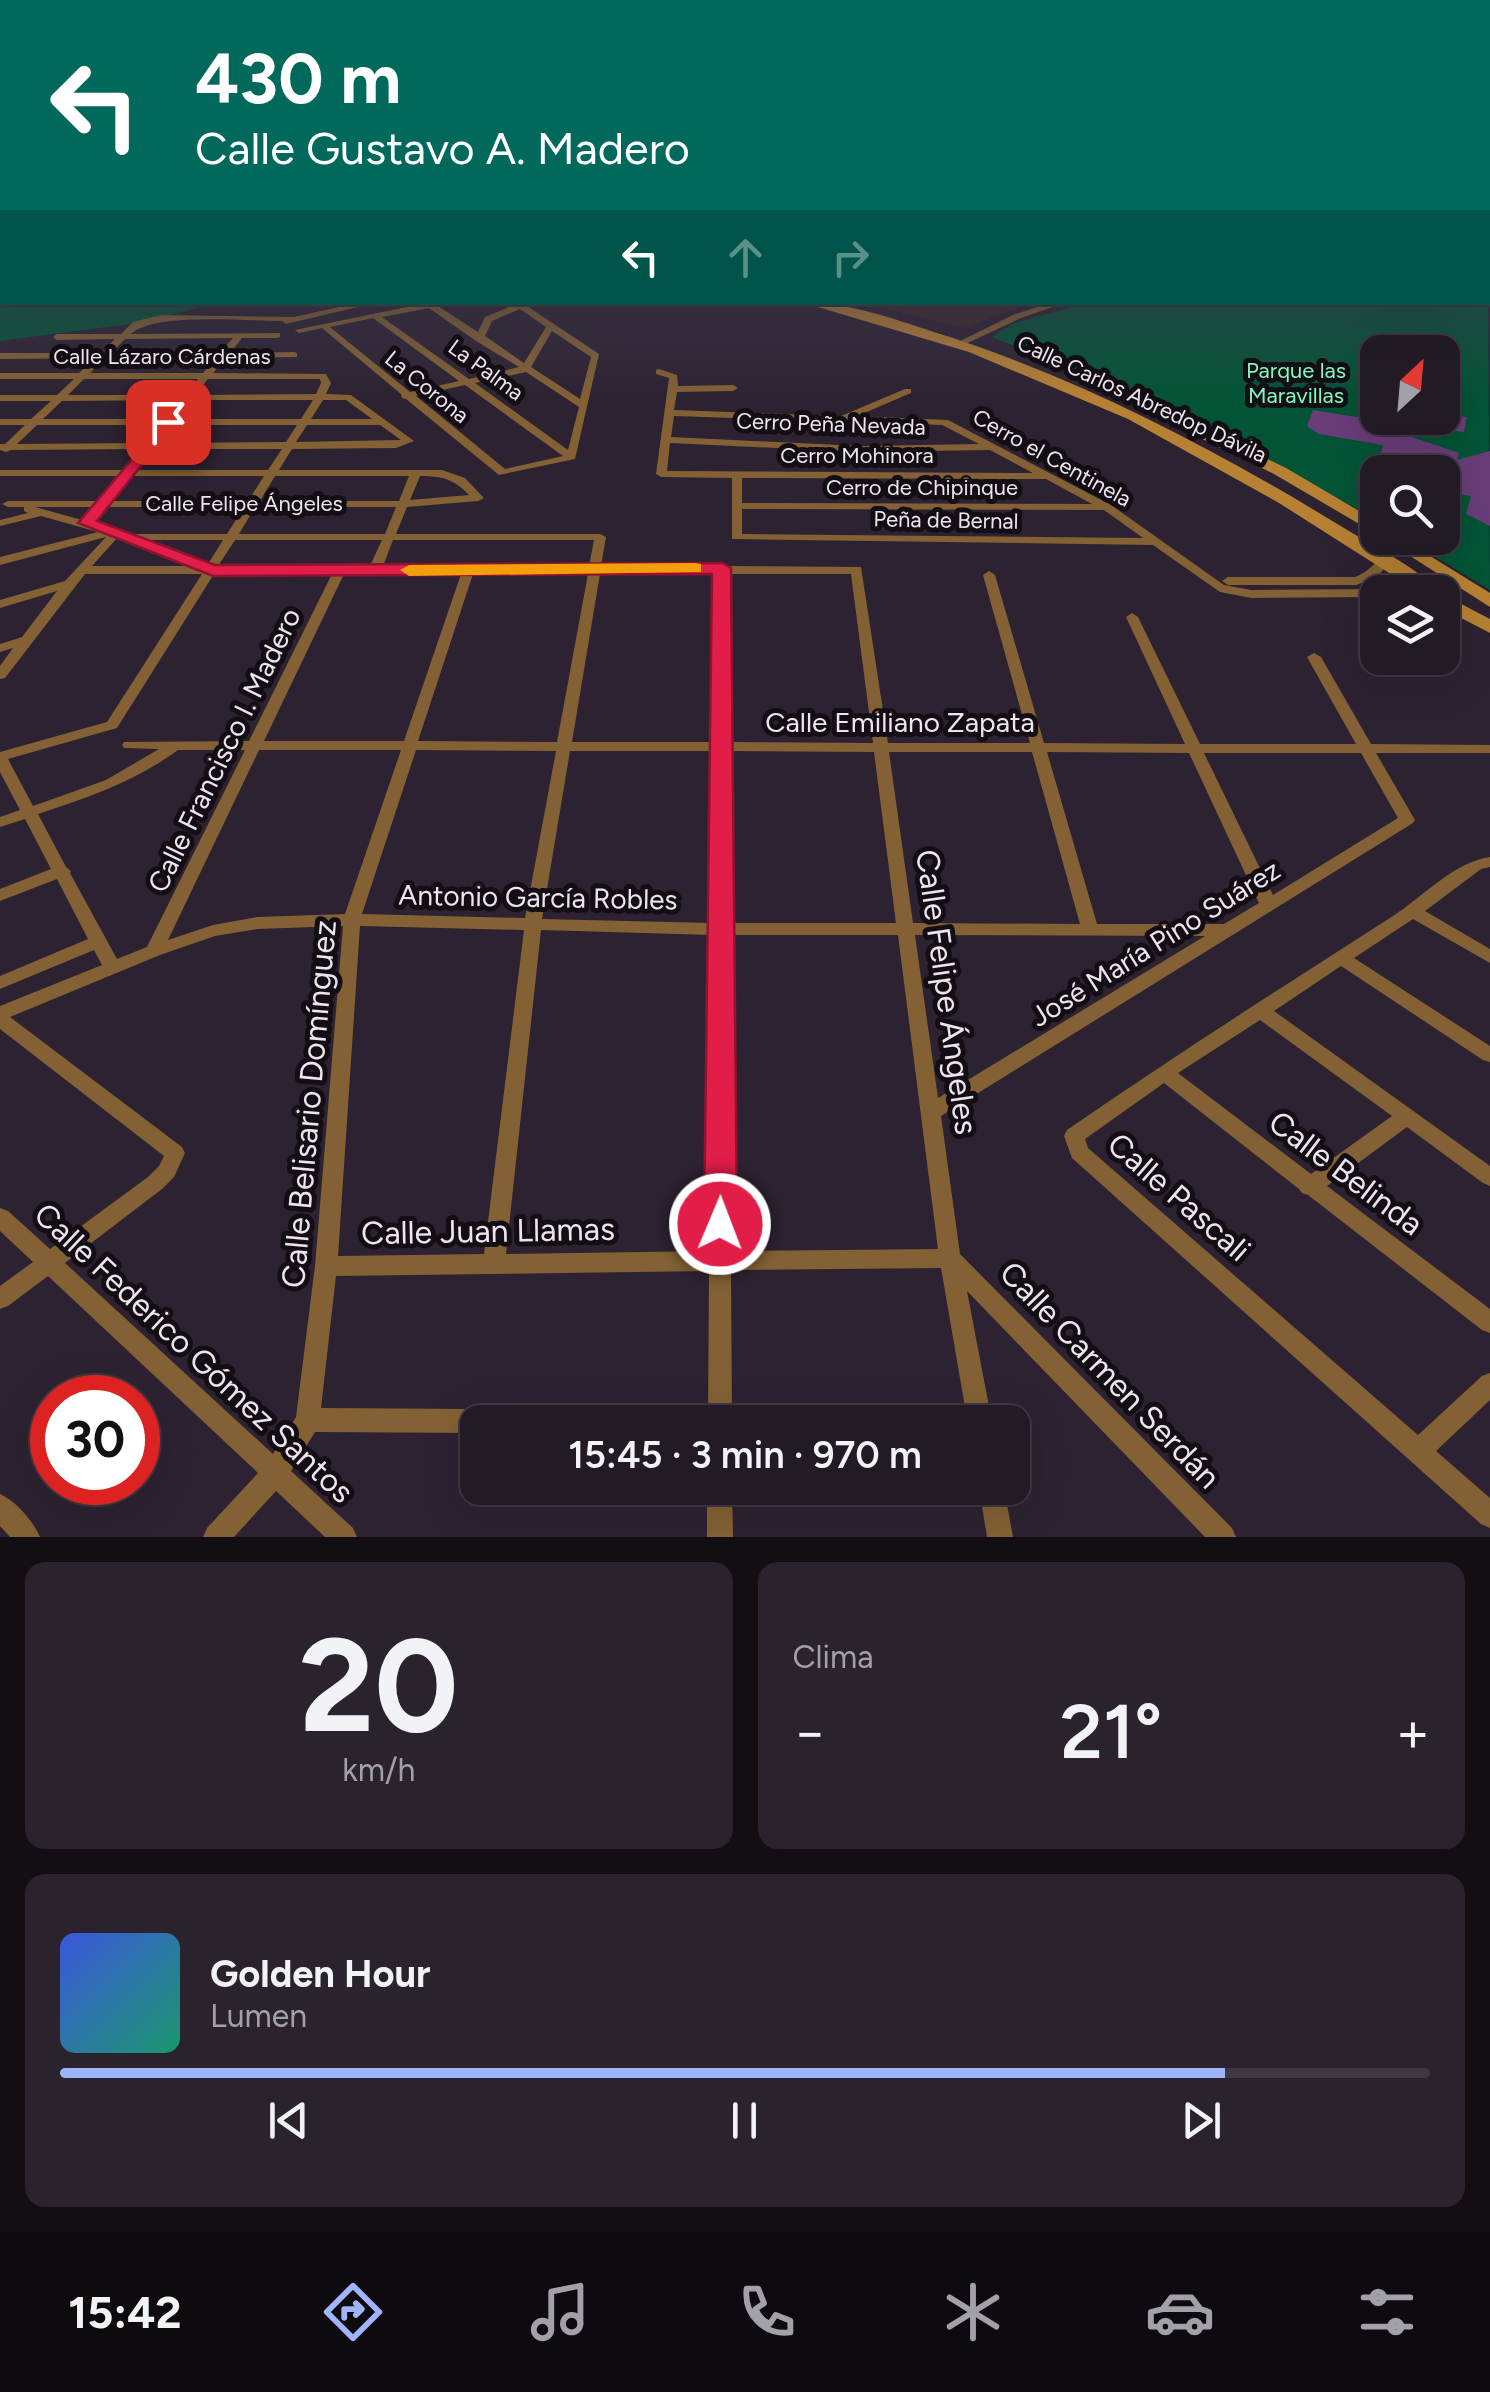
<!DOCTYPE html>
<html lang="es">
<meta charset="utf-8">
<style>
body{margin:0;font-family:Figtree,sans-serif;background:#2a232d;color:#f1f3f6;height:100vh;display:flex;flex-direction:column;font-size:38px;white-space:nowrap}
*{box-sizing:border-box;margin:0}
p{font-size:32px;color:#a2a1a7}
.icon{flex:none;width:55px;height:55px;fill:none;stroke:currentColor;stroke-width:2;stroke-linecap:round;stroke-linejoin:round}
.map{position:relative;height:1537px;overflow:hidden}
.drawer{display:flex;flex-direction:column;gap:25px;padding:25px;background:#130e14;flex:1}
.drawer>*{flex:none}
.top-card{position:absolute;left:0px;top:0px;width:1490px;height:305px;box-shadow:0 10px 40px #0002,0 0 0 2px #3f3842;background:#00695c;color:#fff;overflow:hidden}
.needle{width:65px;rotate:26deg}
.controls{position:absolute;left:1360px;top:335px;display:grid;gap:20px}
.controls a{display:grid;place-items:center;width:100px;height:100px;border-radius:20px;background:#221a25;box-shadow:0 10px 40px #0002,0 0 0 2px #3f3842;font-size:50px}
.speed{position:absolute;left:30px;top:1375px;display:flex;gap:20px;font-size:50px;font-weight:700;text-align:center}
.speed>*{display:grid;place-content:center;width:130px;height:130px;border-radius:50%;background:#221a25;box-shadow:0 10px 40px #0002,0 0 0 2px #3f3842;line-height:1}
.speed .limit{border:15px solid #d22;background:#fff;color:#111}
.pin{position:absolute;display:grid;place-items:center;width:85px;height:85px;color:#fff;margin:-42px;border-radius:20px;box-shadow:0 5px 15px #0006}
.me{position:absolute;width:110px;margin:-55px;rotate:1deg;stroke-linejoin:round;filter:drop-shadow(0 0 8px #0008)}
.turn{display:flex;align-items:center;gap:35px;height:210px;padding:0 30px;font-size:45px}
.turn .icon{width:130px;height:130px;stroke-width:2.5}
.turn b{display:block;font-size:70px;line-height:85px}
.lanes{display:flex;align-items:center;height:95px;padding:0 30px;background:#0003;justify-content:center;gap:50px;direction:ltr}
.lanes .off{opacity:.35}
.big{font-size:75px;font-weight:600;line-height:1.1}
.drawer .tile{flex:1;display:flex;flex-direction:column;justify-content:center;gap:15px;min-width:0;padding:0 35px;border-radius:20px;background:#2a232d}
.drawer .dial{align-items:center;gap:0}
.dial b{font-size:130px;line-height:1}
.song{display:flex;align-items:center;gap:30px}
.cover{width:120px;height:120px;border-radius:15px;background:linear-gradient(135deg,hsl(230 70% 55%),hsl(160 70% 35%))}
.played{height:10px;border-radius:5px;background:linear-gradient(90deg,#9eb4fd 85%,#3f3842 85%)}
.keys{display:flex;justify-content:space-around;direction:ltr}
.heat{display:flex;justify-content:space-between;align-items:center;font-size:55px;direction:ltr}
.drawer .tiles{flex:1;display:grid;gap:25px;grid-template-columns:1fr 1fr}
.tile:last-child{grid-column:span 2}
.trip{position:absolute;left:460px;top:1405px;width:570px;height:100px;border-radius:20px;background:#221a25;box-shadow:0 10px 40px #0002,0 0 0 2px #3f3842;font-weight:600;line-height:100px;text-align:center}
.tabs{display:flex;height:160px;justify-content:space-around;align-items:center;background:#0e0a0f;color:#a2a1a7}
.tabs .icon{width:70px;height:70px}
.tabs .active{color:#9eb4fd}
.tabs b{font-size:45px;color:#f1f3f6}
.map>svg:first-child{display:block}
.medical{fill:#3c282b}
.green{fill:#035436;fill-rule:evenodd}
.building{fill:#6a3d79}
.lines{fill:none;stroke-linecap:round;stroke-linejoin:round}
.minor{fill:#836135;fill-rule:evenodd}
.tertiary{fill:#836135;fill-rule:evenodd}
.secondary{fill:#b78134;fill-rule:evenodd}
.trunk{fill:#eca844;fill-rule:evenodd}
.route{fill:#e11d48;stroke:#92132f;stroke-width:2.5}
.slow{fill:#f59e0b}
.labels{text-anchor:middle;dominant-baseline:central;stroke-width:10;stroke-linejoin:round;paint-order:stroke}
.far-street-label{font-size:22px;fill:#ece4ee;stroke:#130e14}
.far-park-label{font-size:22px;fill:#81f8be;stroke:#130e14}
.street-label{font-size:28px;fill:#ece4ee;stroke:#130e14}
.near-street-label{font-size:32px;fill:#ece4ee;stroke:#130e14}
</style>
<div class="map">
<svg width="1490" height="1537" viewBox="0 0 1490 1537">
<rect width="100%" height="100%" fill="#2d2231"/>
<polygon class="medical" points="864,303 1031,303 964,328"/>
<g class="green">
<path d="M1488 260 1490 590 1404 538H1442V472H1378L1377 520 1190 417 992 337 1012 324 1086 303 1488 302ZM1378 352H1442V418H1378Z"/>
<polygon points="0,285 2,302 217,303 137,323 0,341"/>
</g>
<g class="building">
<polygon points="1313,410 1393,423 1391,430 1459,453 1457,460 1490,451 1490,526 1466,514 1471,496 1442,491 1442,472 1379,461 1383,445 1319,434 1307,426"/>
<polygon points="1442,413 1467,417 1464,432 1415,424 1416,418 1442,418"/>
</g>
<g class="lines">
<g class="minor">
<rect x="1488" y="255" width="2" height="4"/>
<path d="M361 302H379L286 324 282 321C248 321 153 312 131 334L280 333V337L277 338H242L230 353 294 352 297 353V357L226 358 213 373 326 374 331 383 326 394 351 395 414 441 396 448 292 449 279 470H442L465 478 484 498 478 501 407 507 396 534H600L606 537 601 566H716L721 564 726 566 861 567 888 743H1030L983 575 989 571 995 575 1044 743 1185 744 1126 617 1132 613 1138 617 1200 744H1356L1307 657 1314 653 1321 657 1371 744 1490 745V753H1376L1415 820 1413 823 941 1116 960 1254 1232 1528 1236 1537H1205L967 1291 992 1422H746L749 1414 758 1410 965 1407 941 1268 731 1270 732 1422H708L709 1271 336 1276 321 1408 624 1410 633 1414 636 1422H478V1433L315 1432 291 1471 353 1528 357 1537H325L276 1491 234 1537H203L207 1528 258 1473 48 1276 8 1306 0 1309V1286L33 1262 0 1231V1208L8 1211 50 1249 148 1177 159 1166 164 1156 0 1029V1006L102 965 94 950 0 989V976L88 939 57 879 0 901V889L51 869 25 819 0 827V817L20 810 0 772V752L107 722 202 574H85L5 678 0 679V666L13 648 0 652V644L22 637 57 591 0 608V600L65 581 106 537 0 565V557L98 532 41 516 0 526V520L28 513 24 511V507H8L2 504 8 501H98L118 476H0V470H124L140 449 11 450 6 452 0 450V444H5L25 425H0V419H31L51 401H0V395H57L74 379H0V373H79L95 358 0 359V353H101L115 339 57 340 53 337 57 334H121L133 322 161 315 294 317ZM233 338 220 353H111L125 339ZM105 358H216L203 373H90ZM84 379H198L185 395H68ZM208 379H320L321 383 316 394 195 395ZM180 400 165 419H43L62 401ZM191 400H313L301 419H175ZM323 400H346L372 419H311ZM37 425H160L165 428 170 425H297L286 442 156 443 151 440 145 443 17 444ZM307 425H380L401 440 296 442ZM151 449H282L268 470H135ZM130 476H264L248 501H110ZM275 476H409L399 501H260ZM420 476C442 476 454 479 469 495L410 500ZM35 507H93L82 520ZM105 507H244L227 534H131L92 523ZM255 507H396L385 534H239ZM118 537 127 539 193 566H92ZM150 540H223L208 564ZM235 540H382L370 566H218ZM393 540H594L589 566H383ZM214 574H332L249 741 124 742 122 745 124 748 159 749 106 780 33 806 8 759 117 728ZM344 574H461L404 741H264ZM473 574H588L557 742 418 741ZM600 574H715L713 742H572ZM727 574H851L873 743 728 742ZM178 750H245L147 947 117 959 70 873 71 871 66 867 38 814C87 798 136 781 178 750ZM259 750H401L345 914 257 917 213 925 168 940ZM416 750 556 751 525 918 362 914ZM570 751H713L712 923 542 919ZM728 751 874 752 896 923H729ZM889 752H1032L1080 924 913 923ZM1047 752 1189 753 1259 903 1224 924H1097ZM1204 753H1361L1398 818 1273 895ZM343 926 315 1266 296 1417 273 1454 65 1263 162 1189 174 1177 185 1153 182 1147 10 1017 160 955 215 936 257 929ZM360 926 524 930 484 1254 338 1256ZM541 930 712 935 709 1251 506 1254ZM729 935H898L938 1249 731 1251ZM915 935 1205 936 938 1098Z"/>
<path d="M431 302H445L438 306 478 332 485 317 514 305 511 302H521L599 354 575 459 499 475 406 399 402 398 401 394 322 328 299 333 295 330ZM429 308 476 341 519 367 469 379 382 317ZM520 309 546 327 524 363 485 336 492 321ZM373 318 459 381 410 392 330 327ZM552 331 591 357 580 399 531 367ZM526 372 579 407 568 450 475 383ZM465 385 563 456 505 469 416 396Z"/>
<polygon points="752,302 780,302 776,304"/>
<polygon points="1053,302 1067,302 1021,318 961,346 954,344 1015,314"/>
<path d="M659 369 677 375 678 386 733 385 738 388 733 391 677 392 674 410 841 416 905 389H911V393L857 416 948 420 1111 505 1224 585 1251 590 1378 589 1384 592H1378V597L1251 598 1220 592 1153 545 732 539V478L661 477 656 474 669 378 656 374V370ZM674 416 942 425 979 444 860 446 671 437ZM670 443 860 452 990 450 1033 473 667 471ZM742 478 1046 479 1092 504 742 503ZM742 509 1104 510 1143 538 742 534Z"/>
<path d="M1385 557 1391 561 1376 578 1356 585H1228L1222 581 1228 577H1355C1370 572 1374 561 1385 557Z"/>
<polygon points="1399,588 1405,592 1392,592 1394,589"/>
<path d="M1490 857V867L1481 869 1425 911 1490 949V963L1413 919 1354 958 1490 1046V1062L1483 1060 1341 966 1274 1011 1490 1166V1186L1483 1183 1407 1127 1327 1186 1490 1309V1333L1482 1330 1308 1195 1302 1193 1299 1189 1164 1083 1085 1139 1088 1148 1418 1435 1482 1376 1490 1373V1400L1436 1451 1490 1498V1528L1481 1524 1072 1158 1064 1136 1067 1130C1174 1056 1284 986 1393 916 1424 896 1454 862 1490 857ZM1260 1020 1392 1116 1311 1174 1178 1073Z"/>
<polygon points="707,1488 732,1488 733,1537 707,1537"/>
<polygon points="979,1488 1004,1488 1013,1537 987,1537"/>
<path d="M0 1494C16 1501 33 1521 40 1537H10L0 1526Z"/>
</g>
<rect class="tertiary" x="0" y="201" width="2" height="6"/>
<g class="secondary">
<path d="M801 302C846 302 892 318 934 332 1078 377 1211 447 1339 525 1369 544 1417 567 1440 592H1419L1279 503 1128 419 969 352Z"/>
<polygon points="1186,425 1196,425 1286,468 1378,522 1378,535 1274,474 1186,431"/>
<polygon points="1382,538 1401,538 1490,593 1490,607"/>
<polygon points="1442,594 1490,619 1490,633 1442,608"/>
</g>
<polygon class="trunk" points="2,193 2,201 0,202 0,194"/>
</g>
<linearGradient id="sky" x2="0" y2="1"><stop stop-color="#19131b"/><stop offset="0.46" stop-color="#46445a"/><stop offset="1" stop-color="#46445a" stop-opacity="0"/></linearGradient>
<rect width="1490" height="400" fill="url(#sky)"/>
<polygon class="route" points="168,417 176,422 97,521 215,565 722,563 731,568 737,1224 732,1234 720,1238 709,1234 704,1224 712,574 213,576 78,523"/>
<polygon class="slow" points="695,563 701,564 701,572 409,576 400,570 409,565"/>
<g class="labels">
<g class="far-street-label">
<text x="162" y="356">Calle Lázaro Cárdenas</text>
<text transform="translate(486 370) rotate(36)">La Palma</text>
<text transform="translate(427 387) rotate(39)">La Corona</text>
<text transform="translate(1142 399) rotate(25)">Calle Carlos Abredop Dávila</text>
<text transform="translate(831 424) rotate(2)">Cerro Peña Nevada</text>
<text x="857" y="455">Cerro Mohinora</text>
<text transform="translate(1052 458) rotate(29)">Cerro el Centinela</text>
<text x="922" y="487">Cerro de Chipinque</text>
<text x="244" y="503">Calle Felipe Ángeles</text>
<text transform="translate(946 520) rotate(1)">Peña de Bernal</text>
</g>
<g class="far-park-label">
<text x="1296" y="370">Parque las<tspan x="1296" dy="25">Maravillas</tspan></text>
</g>
<g class="street-label">
<text x="900" y="722">Calle Emiliano Zapata</text>
<text transform="translate(224 750) rotate(-64)">Calle Francisco I. Madero</text>
<text transform="translate(538 897) rotate(1)">Antonio García Robles</text>
<text transform="translate(1155 943) rotate(-32)">José María Pino Suárez</text>
</g>
<g class="near-street-label">
<text transform="translate(947 992) rotate(82)">Calle Felipe Ángeles</text>
<text transform="translate(309 1104) rotate(-85)">Calle Belisario Domínguez</text>
<text transform="translate(1346 1173) rotate(37)">Calle Belinda</text>
<text transform="translate(1179 1197) rotate(41)">Calle Pascali</text>
<text transform="translate(488 1231) rotate(-1)">Calle Juan Llamas</text>
<text transform="translate(194 1353) rotate(43)">Calle Federico Gómez Santos</text>
<text transform="translate(1110 1375) rotate(46)">Calle Carmen Serdán</text>
</g>
</g>
</svg>
<div class="controls">
<a><svg class="needle" viewBox="-14 -14 28 28"><path d="M0-13l5 13h-10z" fill="#e53935"/><path d="M0 13l5-13h-10z" fill="#a2a1a7"/></svg></a>
<a><svg class="icon" aria-label="search" viewBox="0 0 24 24"><circle cx="10" cy="10" r="6"/><path d="M15 15l6 6"/></svg></a>
<a><svg class="icon" aria-label="layers" viewBox="0 0 24 24"><path d="M12 4l9 5-9 5-9-5zM3 14l9 5 9-5"/></svg></a>
</div>
<div class="speed"><div class="limit">30</div></div>
<div class="pin" style="left:168px;top:422px;background:#d93025"><svg class="icon" aria-label="arrive" viewBox="0 0 24 24"><path d="M6 21V4h12l-3 4 3 4H6"/></svg></div>
<svg class="me" style="left:720px;top:1224px" viewBox="-20 -20 40 40"><circle r="17" fill="#e11d48" stroke="#fff" stroke-width="3"/><path d="M0-11L8 9 0 5-8 9z" fill="#fff"/></svg>
<div class="trip">15:45 · 3 min · 970 m</div>
<div class="top-card">
<div class="turn"><svg class="icon" aria-label="left" viewBox="0 0 24 24"><path d="M17 20v-9H6M10 6l-5 5 5 5"/></svg><div><b>430 m</b>Calle Gustavo A. Madero</div></div>
<div class="lanes"><svg class="icon" aria-label="left" viewBox="0 0 24 24"><path d="M17 20v-9H6M10 6l-5 5 5 5"/></svg><svg class="icon off" aria-label="ahead" viewBox="0 0 24 24"><path d="M12 20V5M6 11l6-6 6 6"/></svg><svg class="icon off" aria-label="right" viewBox="0 0 24 24"><path d="M7 20v-9h11M14 6l5 5-5 5"/></svg></div>
</div>
</div>
<section class="drawer">
<div class="tiles">
<div class="tile dial"><b>20</b><p>km/h</p></div>
<div class="tile"><p>Clima</p>
<div class="heat"><a>−</a><b class="big">21°</b><a>+</a></div>
</div>
<div class="tile">
<div class="song"><i class="cover"></i><div><b>Golden Hour</b><p>Lumen</p></div></div>
<div class="played"></div>
<div class="keys"><svg class="icon" aria-label="previous" viewBox="0 0 24 24"><path d="M18 5L8 12l10 7zM5 5v14"/></svg><svg class="icon" aria-label="pause" viewBox="0 0 24 24"><path d="M8 5v14M16 5v14"/></svg><svg class="icon" aria-label="next" viewBox="0 0 24 24"><path d="M6 5l10 7-10 7zM19 5v14"/></svg></div>
</div>
</div>
</section>
<nav class="tabs">
<b>15:42</b>
<svg class="icon active" aria-label="directions" viewBox="0 0 24 24"><path d="M12 3l9 9-9 9-9-9zM9 14v-3h6M13 9l2 2-2 2"/></svg>
<svg class="icon" aria-label="music" viewBox="0 0 24 24"><path d="M9 18V5l10-2v13"/><circle cx="6" cy="18" r="3"/><circle cx="16" cy="16" r="3"/></svg>
<svg class="icon" aria-label="phone" viewBox="0 0 24 24"><path d="M5 4h4l2 5-3 2q2 4 5 5l2-3 5 2v4C11 20 4 13 5 4z"/></svg>
<svg class="icon" aria-label="climate" viewBox="0 0 24 24"><path d="M12 3v18M4 7l16 10M4 17L20 7"/></svg>
<svg class="icon" aria-label="car" viewBox="0 0 24 24"><path d="M5 17H2v-5l4-1 3-4h7l3 4 3 1v5h-3M9 17h6M6 11h13"/><circle cx="7" cy="17" r="2"/><circle cx="17" cy="17" r="2"/></svg>
<svg class="icon" aria-label="filters" viewBox="0 0 24 24"><path d="M4 7h16M4 17h16"/><circle cx="9" cy="7" r="2"/><circle cx="15" cy="17" r="2"/></svg>
</nav>
